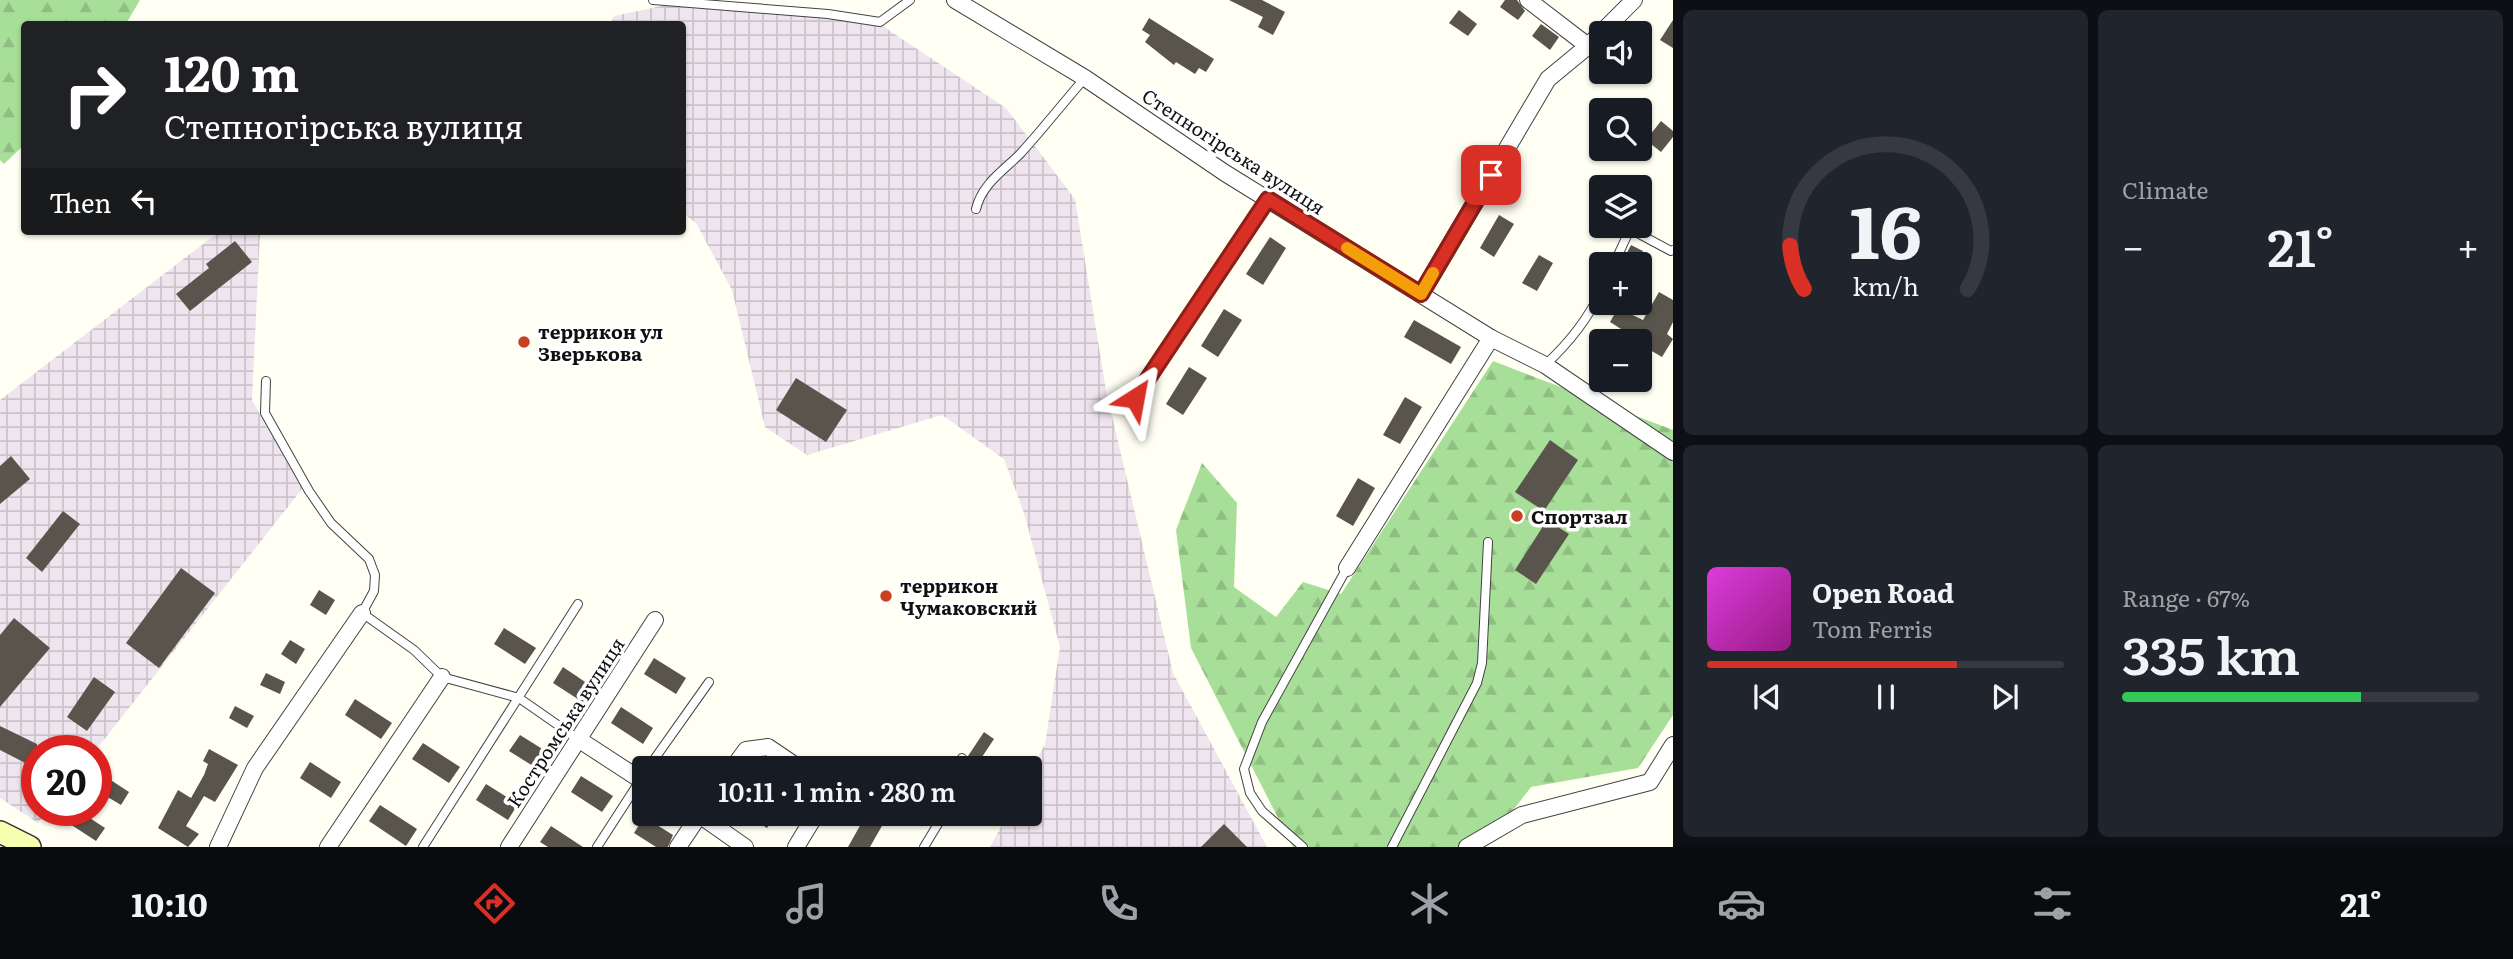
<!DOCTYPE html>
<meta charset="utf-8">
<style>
body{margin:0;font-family:Literata,serif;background:#20242c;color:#f1f3f6;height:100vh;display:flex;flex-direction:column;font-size:26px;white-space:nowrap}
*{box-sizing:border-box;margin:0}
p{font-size:23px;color:#9ea1a6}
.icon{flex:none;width:38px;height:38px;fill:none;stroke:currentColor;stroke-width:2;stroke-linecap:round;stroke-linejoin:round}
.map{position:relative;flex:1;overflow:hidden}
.panel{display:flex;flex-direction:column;gap:10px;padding:10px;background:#0d0f14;width:840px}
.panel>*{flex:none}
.banner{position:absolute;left:21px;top:21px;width:665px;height:214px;border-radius:7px;box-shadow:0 2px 5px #0004;background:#202124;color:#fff;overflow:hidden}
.buttons{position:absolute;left:1589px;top:21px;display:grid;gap:14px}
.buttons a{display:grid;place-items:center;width:63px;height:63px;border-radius:7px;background:#171b24;box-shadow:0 2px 5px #0004;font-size:35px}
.speed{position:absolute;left:21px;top:735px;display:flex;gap:14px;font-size:35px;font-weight:700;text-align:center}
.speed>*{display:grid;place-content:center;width:91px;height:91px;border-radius:50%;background:#171b24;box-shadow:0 2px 5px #0004;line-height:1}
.speed .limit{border:10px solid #d22;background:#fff;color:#111}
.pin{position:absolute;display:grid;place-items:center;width:60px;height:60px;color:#fff;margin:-30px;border-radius:14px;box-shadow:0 4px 10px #0006}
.me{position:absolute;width:77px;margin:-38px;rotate:34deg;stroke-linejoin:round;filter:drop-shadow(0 0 5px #0008)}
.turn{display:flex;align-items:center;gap:24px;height:147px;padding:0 28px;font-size:32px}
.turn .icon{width:91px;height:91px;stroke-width:2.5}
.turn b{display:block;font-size:49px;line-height:60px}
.then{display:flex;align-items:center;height:66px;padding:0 28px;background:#0003;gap:14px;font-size:26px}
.big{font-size:52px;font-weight:600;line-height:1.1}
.panel .card{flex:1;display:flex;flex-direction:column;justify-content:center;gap:10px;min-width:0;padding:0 24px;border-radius:10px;background:#20242c}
.panel .dial{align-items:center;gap:0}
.dial svg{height:182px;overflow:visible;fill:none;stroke:#363941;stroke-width:7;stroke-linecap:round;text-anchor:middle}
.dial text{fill:#f1f3f6;stroke:none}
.song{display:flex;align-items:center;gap:21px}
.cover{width:84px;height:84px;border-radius:10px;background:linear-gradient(135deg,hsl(300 70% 55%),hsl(310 70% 35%))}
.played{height:7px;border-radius:4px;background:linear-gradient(90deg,#d93025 70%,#363941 70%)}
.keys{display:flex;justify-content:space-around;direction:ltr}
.heat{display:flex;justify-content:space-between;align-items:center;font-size:38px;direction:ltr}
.charge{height:10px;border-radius:5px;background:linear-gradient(90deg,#34c759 67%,#363941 0)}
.panel .tiles{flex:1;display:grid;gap:10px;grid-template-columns:repeat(2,1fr)}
.trip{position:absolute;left:632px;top:756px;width:410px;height:70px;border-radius:7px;background:#171b24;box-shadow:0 2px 5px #0004;font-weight:600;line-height:70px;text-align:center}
.menu{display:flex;height:112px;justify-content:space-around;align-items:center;background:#090b0e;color:#9ea1a6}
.menu .icon{width:49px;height:49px}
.menu .on{color:#d93025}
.menu b{font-size:32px;color:#f1f3f6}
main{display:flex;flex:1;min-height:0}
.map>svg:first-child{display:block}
.industrial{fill:url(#industrial-grid)}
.forest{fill:url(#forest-firs)}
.building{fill:#5a554c}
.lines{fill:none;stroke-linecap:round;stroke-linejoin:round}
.lane-casing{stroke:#434343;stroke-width:10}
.street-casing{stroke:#434343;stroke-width:18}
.secondary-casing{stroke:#323232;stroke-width:24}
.lane{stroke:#fff;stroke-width:8}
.street{stroke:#fff;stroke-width:16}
.secondary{stroke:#f5ffaf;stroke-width:21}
.route-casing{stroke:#8d1f18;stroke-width:18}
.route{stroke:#d93025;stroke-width:12}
.slow{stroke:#f59e0b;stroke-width:12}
.poi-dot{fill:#cb3e1e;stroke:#fff;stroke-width:2.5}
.labels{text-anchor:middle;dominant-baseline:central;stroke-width:7;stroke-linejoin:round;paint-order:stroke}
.street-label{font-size:19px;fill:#101010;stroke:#fff}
.poi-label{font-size:19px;font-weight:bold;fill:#101010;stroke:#fff;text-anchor:start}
</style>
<main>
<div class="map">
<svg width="1673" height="847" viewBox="0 0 1673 847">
<defs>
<pattern id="industrial-grid" width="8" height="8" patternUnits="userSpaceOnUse" patternTransform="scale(1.75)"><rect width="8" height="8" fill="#efe5ee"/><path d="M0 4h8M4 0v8" fill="none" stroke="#ccc3cb"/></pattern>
<pattern id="forest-firs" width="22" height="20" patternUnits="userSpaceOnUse" patternTransform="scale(1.75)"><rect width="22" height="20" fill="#a8df98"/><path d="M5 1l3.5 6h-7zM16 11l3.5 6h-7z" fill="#90be82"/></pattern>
</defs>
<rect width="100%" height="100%" fill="#fffff4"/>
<g class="industrial">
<polygon points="676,3 872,19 1006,108 1075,199 1106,391 1173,673 1267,847 990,847 1008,814 1029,814 1029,774 1045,744 1060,647 1024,513 1004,459 942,415 807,455 765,427 732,290 696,223 683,213 682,24 610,24 614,16"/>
<polygon points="220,231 260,231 252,400 302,489 95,751 37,751 37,810 48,810 38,823 0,798 0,400"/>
</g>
<g class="forest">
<polygon points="0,0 140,0 126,24 24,24 24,145 4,164 0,160"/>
<polygon points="1493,361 1673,430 1673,715 1638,768 1531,787 1485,847 1293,847 1191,648 1176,530 1202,463 1237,503 1234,587 1276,617 1303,582 1341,594"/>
</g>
<g class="building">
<polygon points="1229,0 1262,0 1285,12 1273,35 1258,27 1263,17"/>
<polygon points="1505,0 1517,0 1525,11 1518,20 1500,7"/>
<polygon points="1459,10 1477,24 1468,36 1449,23"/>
<polygon points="1149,18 1214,59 1206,72 1199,68 1195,74 1176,62 1174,65 1145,42 1150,35 1142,30"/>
<polygon points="1673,20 1673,48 1660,40"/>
<polygon points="1541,24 1559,37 1550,50 1532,36"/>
<polygon points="1661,121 1673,131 1673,137 1661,152 1646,140"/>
<polygon points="1499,215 1514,224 1494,257 1480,248"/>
<polygon points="1270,237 1286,248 1263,285 1246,274"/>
<polygon points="235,241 252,262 190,311 176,294 209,268 206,264"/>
<polygon points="1631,245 1643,251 1636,264 1621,264"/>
<polygon points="1539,255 1553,263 1537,291 1522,283"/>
<polygon points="1659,292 1673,300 1673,322 1667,334 1673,339 1662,357 1650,350 1640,368 1640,341 1610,322 1618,308 1643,320"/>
<polygon points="1224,309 1242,320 1218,357 1201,346"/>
<polygon points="1414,320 1461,347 1451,364 1404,337"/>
<polygon points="1189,367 1207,378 1183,415 1166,404"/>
<polygon points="796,378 847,410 826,442 776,410"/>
<polygon points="1405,397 1422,407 1400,444 1383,435"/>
<polygon points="1550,440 1578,460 1544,511 1515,492"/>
<polygon points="11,456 30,479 0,504 0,466"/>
<polygon points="1358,478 1375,488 1353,526 1336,516"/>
<polygon points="63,511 80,524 42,572 26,558"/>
<polygon points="1547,520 1569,534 1536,584 1515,570"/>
<polygon points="181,568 215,593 159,668 126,643"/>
<polygon points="319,590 335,600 326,615 310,605"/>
<polygon points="14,618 50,648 0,707 0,635"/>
<polygon points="504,628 536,648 525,664 494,644"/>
<polygon points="290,640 305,649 296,664 281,654"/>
<polygon points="654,658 686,678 676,694 644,674"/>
<polygon points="563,667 594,688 584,703 553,683"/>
<polygon points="266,673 285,682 280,694 260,685"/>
<polygon points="94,677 115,692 87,731 67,717"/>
<polygon points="355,699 392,723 381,739 345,715"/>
<polygon points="235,706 254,716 247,728 229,718"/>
<polygon points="621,707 653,728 643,744 611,723"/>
<polygon points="0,726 37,744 37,769 0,750"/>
<polygon points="984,732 994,739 978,763 968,756"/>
<polygon points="520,735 552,755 541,771 509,751"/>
<polygon points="423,743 460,767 449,783 412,759"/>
<polygon points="209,749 238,765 215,802 204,796 186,826 199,834 188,847 158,828 178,790 191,798 204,775 208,764 203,761"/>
<polygon points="310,762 341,782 331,798 300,778"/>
<polygon points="103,775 129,792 121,805 96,790"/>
<polygon points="581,776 613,796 602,812 571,792"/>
<polygon points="486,784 518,804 508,820 476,800"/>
<polygon points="380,805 417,829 406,846 369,821"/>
<polygon points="79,811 105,828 96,841 70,824"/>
<polygon points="745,814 776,814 767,828"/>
<polygon points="866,815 883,824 870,847 848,847"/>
<polygon points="644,817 673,835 668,847 656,847 634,833"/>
<polygon points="1224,824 1247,847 1201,847"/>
<polygon points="551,826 583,847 548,847 540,842"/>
</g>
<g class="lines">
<g class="lane-casing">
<g id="lane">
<polyline points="653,0 828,14 880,22 910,0"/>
<path d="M976 209C982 184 1003 171 1020 154 1042 130 1063 103 1085 78"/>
<polyline points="1614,264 1630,229 1671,251 1673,250"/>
<path d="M1545 365C1569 343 1587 321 1601 291"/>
<polyline points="266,381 265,413 309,491 331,523 369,559 375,575 374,591 362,613 414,650 442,677 519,698 578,739"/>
<polyline points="1135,398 1268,199"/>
<polyline points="648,768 709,682"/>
<polyline points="959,768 962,758"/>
<polyline points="423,847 578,604"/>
<polyline points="597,847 641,779"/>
<polyline points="924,847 944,814"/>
<polyline points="1303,847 1262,811 1250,793 1244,769 1262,722 1347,568"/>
<polyline points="1392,847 1477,683 1482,663 1488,542"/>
</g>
</g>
<g class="street-casing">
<g id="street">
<polyline points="955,0 1085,78 1225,173 1491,338 1545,365 1673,452"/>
<polyline points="1528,0 1588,46"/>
<polyline points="1421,294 1548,79 1588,46 1634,0"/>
<polyline points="1347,568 1491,338"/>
<polyline points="578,739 644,782"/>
<polyline points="733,768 746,750 768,747 799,768"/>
<polyline points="698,814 745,847"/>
<polyline points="218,847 255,768 362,613"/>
<polyline points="328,847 442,677"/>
<polyline points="509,847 655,620"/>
<polyline points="678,847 700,814"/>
<polyline points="796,847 816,814"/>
<polyline points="1467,847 1522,815 1650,782 1673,745"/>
</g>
</g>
<g class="secondary-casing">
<polyline id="secondary" points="0,832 30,847"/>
</g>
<use href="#lane" class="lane"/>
<use href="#street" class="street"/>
<use href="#secondary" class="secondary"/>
</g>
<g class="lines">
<g class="route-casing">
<polyline id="route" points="1135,398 1268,199 1421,294 1491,175"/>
</g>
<use href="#route" class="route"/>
<polyline class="slow" points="1347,248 1421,294 1433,273"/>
</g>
<g class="poi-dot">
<circle cx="524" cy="342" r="7"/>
<circle cx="1517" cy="516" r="7"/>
<circle cx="886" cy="596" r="7"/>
</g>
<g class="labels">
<g class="street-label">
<text transform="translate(1234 151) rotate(33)">Степногірська вулиця</text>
<text transform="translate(565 722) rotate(-57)">Костромська вулиця</text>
</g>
<g class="poi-label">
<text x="538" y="331">террикон ул<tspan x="538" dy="22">Зверькова</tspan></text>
<text x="1531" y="516">Спортзал</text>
<text x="900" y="585">террикон<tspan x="900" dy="22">Чумаковский</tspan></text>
</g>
</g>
</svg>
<div class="buttons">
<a><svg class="icon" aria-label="sound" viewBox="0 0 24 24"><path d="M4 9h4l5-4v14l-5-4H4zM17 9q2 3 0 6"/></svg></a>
<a><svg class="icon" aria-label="search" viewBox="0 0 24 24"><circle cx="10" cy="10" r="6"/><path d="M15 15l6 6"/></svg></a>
<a><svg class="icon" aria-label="layers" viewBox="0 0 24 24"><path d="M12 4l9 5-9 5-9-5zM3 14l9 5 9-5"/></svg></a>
<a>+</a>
<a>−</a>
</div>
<div class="speed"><div class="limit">20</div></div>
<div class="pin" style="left:1491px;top:175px;background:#d93025"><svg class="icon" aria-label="arrive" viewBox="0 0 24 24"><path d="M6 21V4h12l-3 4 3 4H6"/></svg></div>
<svg class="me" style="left:1135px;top:398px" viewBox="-20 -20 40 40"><path d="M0-17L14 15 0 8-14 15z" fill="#d93025" stroke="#fff" stroke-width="4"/></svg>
<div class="trip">10:11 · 1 min · 280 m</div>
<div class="banner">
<div class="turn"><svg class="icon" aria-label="right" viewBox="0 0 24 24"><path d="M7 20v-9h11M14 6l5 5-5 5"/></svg><div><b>120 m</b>Степногірська вулиця</div></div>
<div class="then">Then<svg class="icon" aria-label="left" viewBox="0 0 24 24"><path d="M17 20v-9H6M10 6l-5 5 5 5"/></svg></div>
</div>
</div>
<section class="panel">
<div class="tiles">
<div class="card dial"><svg viewBox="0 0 100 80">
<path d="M14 69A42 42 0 1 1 86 69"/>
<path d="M14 69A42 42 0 0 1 8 50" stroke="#d93025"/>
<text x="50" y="56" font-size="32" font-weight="700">16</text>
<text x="50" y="72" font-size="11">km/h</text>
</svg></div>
<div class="card"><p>Climate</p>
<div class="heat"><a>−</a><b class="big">21°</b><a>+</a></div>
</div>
<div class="card">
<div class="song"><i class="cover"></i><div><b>Open Road</b><p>Tom Ferris</p></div></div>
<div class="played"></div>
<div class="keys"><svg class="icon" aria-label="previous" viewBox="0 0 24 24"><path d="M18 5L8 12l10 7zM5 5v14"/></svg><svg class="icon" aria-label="pause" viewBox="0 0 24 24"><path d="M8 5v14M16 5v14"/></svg><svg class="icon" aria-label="next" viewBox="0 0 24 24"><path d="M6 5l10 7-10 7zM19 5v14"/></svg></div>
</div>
<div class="card"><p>Range · 67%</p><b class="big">335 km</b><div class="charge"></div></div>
</div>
</section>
</main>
<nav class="menu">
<b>10:10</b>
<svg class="icon on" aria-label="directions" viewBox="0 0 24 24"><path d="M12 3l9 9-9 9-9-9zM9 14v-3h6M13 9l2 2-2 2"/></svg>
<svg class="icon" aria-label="music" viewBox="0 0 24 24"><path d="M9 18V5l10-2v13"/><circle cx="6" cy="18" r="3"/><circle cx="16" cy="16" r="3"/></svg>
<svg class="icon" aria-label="phone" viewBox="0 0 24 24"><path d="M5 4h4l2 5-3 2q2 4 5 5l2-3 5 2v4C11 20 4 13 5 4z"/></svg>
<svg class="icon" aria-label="climate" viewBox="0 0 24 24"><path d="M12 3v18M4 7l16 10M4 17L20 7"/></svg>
<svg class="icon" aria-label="car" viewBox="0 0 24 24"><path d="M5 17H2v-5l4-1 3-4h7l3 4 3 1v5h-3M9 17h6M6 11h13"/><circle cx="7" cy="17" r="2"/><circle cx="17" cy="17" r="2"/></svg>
<svg class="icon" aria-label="filters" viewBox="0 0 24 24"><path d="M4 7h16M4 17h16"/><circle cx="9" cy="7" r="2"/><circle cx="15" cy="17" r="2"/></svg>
<b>21°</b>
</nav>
